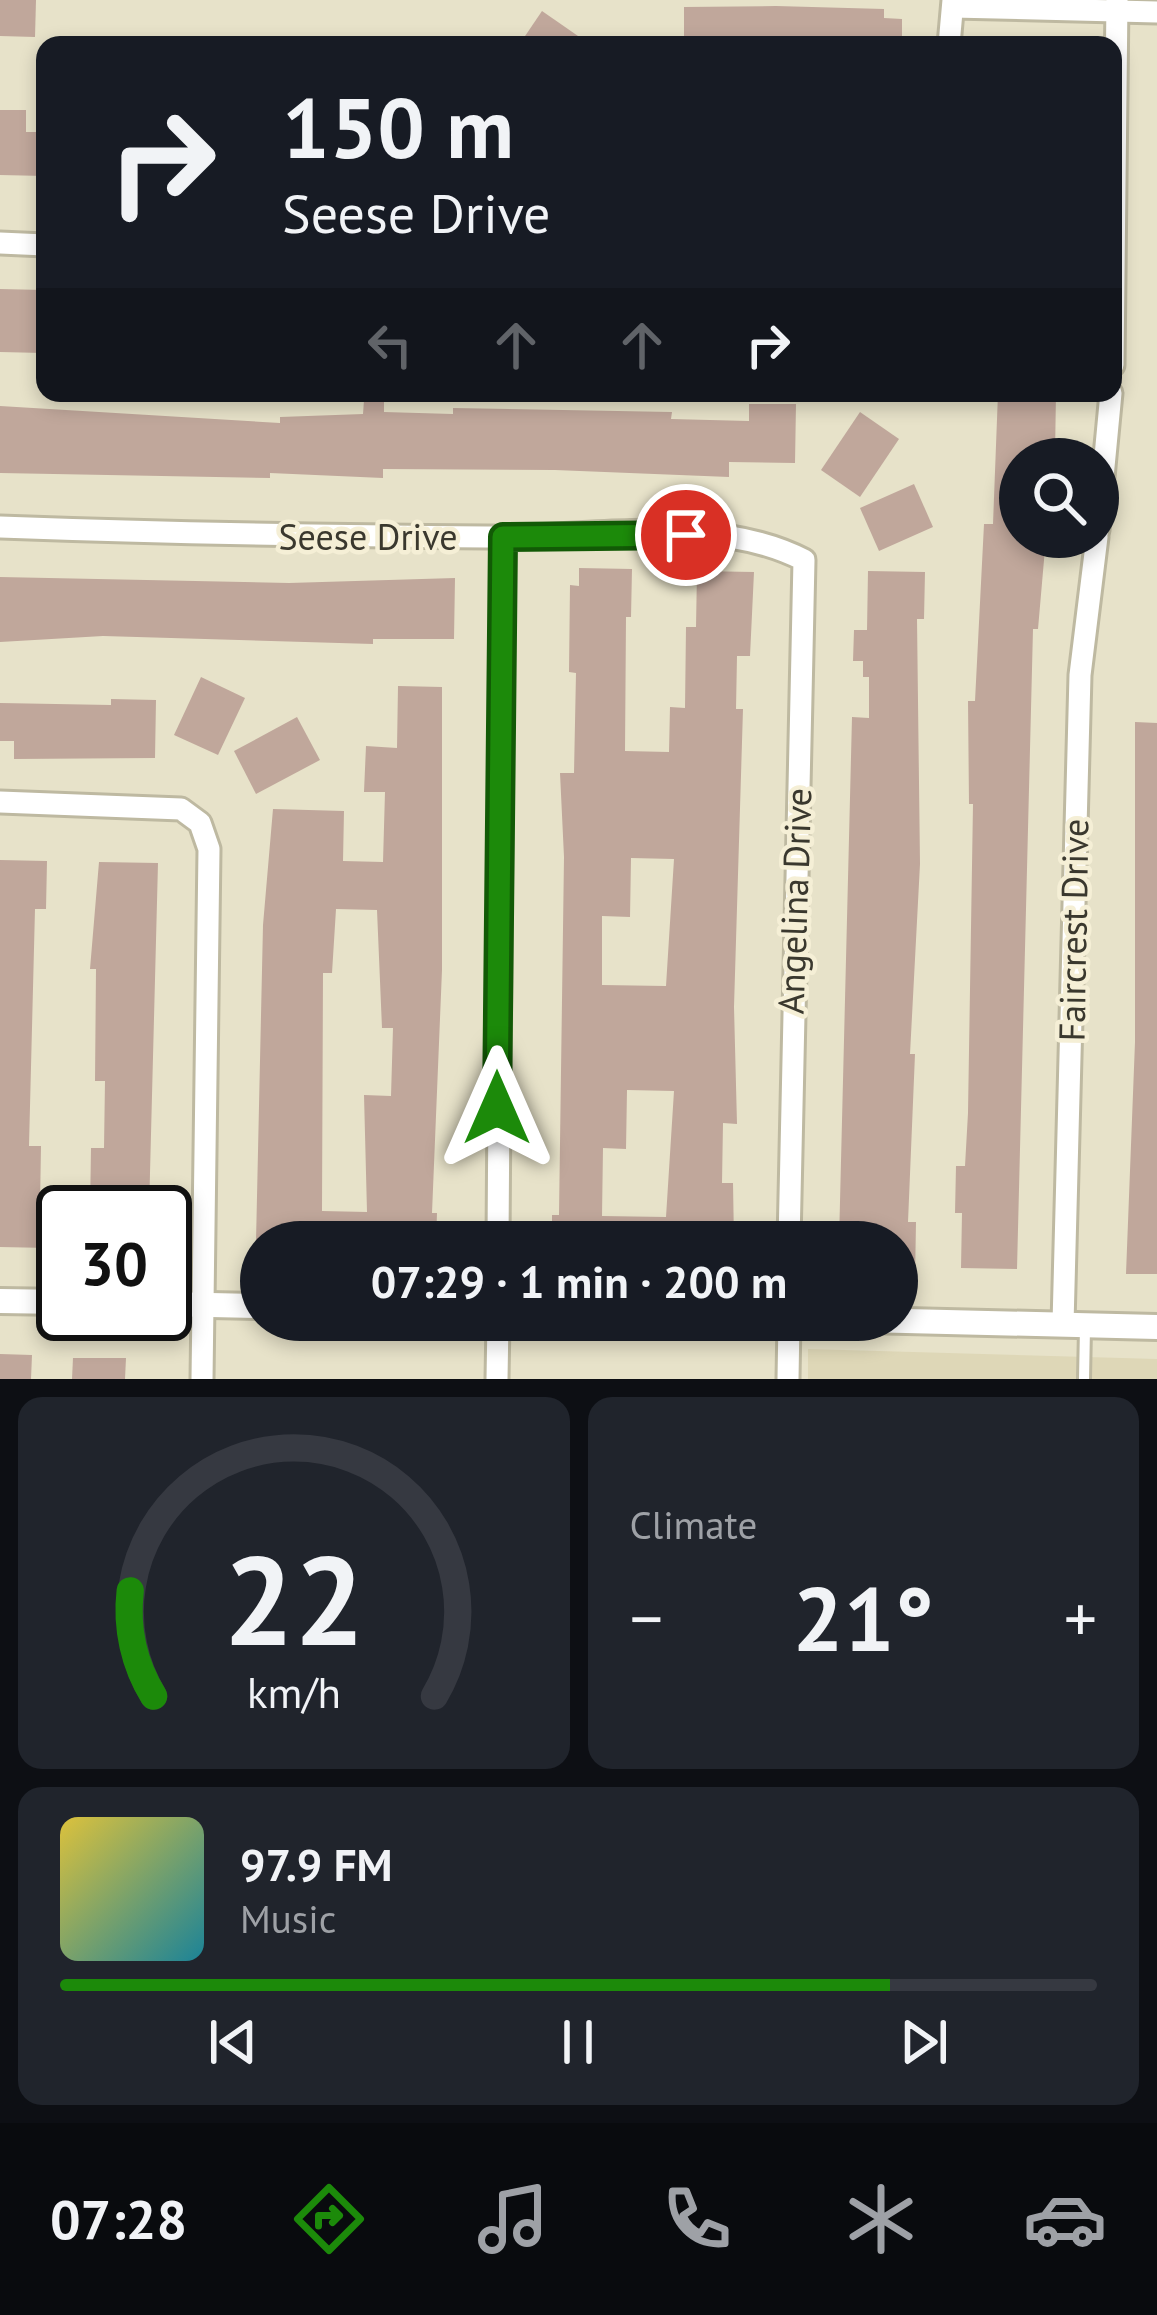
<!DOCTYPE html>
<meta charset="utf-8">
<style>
body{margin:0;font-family:"PT Sans",sans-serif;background:#20242c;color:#f1f3f6;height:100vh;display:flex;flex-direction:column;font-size:45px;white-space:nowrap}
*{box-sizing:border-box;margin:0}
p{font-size:39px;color:#9ea1a6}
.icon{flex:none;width:66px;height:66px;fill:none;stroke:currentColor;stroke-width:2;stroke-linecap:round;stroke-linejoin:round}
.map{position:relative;height:1379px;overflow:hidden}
.side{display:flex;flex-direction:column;gap:18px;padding:18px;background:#0d0f14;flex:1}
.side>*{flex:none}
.banner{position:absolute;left:36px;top:36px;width:1086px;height:366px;border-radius:24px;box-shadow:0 6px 18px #0003;background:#171b24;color:#f1f3f6;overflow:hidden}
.controls{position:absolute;left:999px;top:438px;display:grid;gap:24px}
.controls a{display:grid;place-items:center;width:120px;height:120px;border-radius:50%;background:#171b24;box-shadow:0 6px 18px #0003;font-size:60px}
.speed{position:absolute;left:36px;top:1185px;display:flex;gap:24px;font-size:60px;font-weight:700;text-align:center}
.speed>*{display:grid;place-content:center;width:156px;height:156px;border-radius:50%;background:#171b24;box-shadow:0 6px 18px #0003;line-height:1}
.speed .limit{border:6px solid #111;border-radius:18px;background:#fff;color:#111}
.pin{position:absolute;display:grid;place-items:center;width:102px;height:102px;color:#fff;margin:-51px;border:6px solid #fff;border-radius:50%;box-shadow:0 3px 12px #0007}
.me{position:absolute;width:132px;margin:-66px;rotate:0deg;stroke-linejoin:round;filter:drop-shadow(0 0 9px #0008)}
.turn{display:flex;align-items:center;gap:42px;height:252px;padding:0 48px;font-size:54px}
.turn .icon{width:156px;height:156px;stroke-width:2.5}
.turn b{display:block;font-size:84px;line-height:102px}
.lanes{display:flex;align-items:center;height:114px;padding:0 48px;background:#0003;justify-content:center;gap:60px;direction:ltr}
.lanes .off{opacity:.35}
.big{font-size:90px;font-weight:800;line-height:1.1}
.side .tile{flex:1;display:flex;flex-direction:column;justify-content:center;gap:18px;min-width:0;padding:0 42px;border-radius:24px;background:#20242c}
.side .dial{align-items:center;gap:0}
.dial svg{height:312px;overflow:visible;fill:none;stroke:#363941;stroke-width:7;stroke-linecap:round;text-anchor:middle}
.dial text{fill:#f1f3f6;stroke:none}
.song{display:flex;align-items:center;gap:36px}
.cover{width:144px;height:144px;border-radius:18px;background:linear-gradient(135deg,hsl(50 70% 55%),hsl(190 70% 35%))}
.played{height:12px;border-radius:6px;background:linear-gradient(90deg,#1c8a0a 80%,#363941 80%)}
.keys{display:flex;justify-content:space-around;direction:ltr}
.heat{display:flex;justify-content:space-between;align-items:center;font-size:66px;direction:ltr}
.side .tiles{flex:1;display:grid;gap:18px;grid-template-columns:1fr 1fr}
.tile:last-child{grid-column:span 2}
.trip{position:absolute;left:240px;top:1221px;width:678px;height:120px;border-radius:60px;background:#171b24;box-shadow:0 6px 18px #0003;font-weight:800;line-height:120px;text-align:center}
.tab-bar{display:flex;height:192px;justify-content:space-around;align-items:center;background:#090b0e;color:#9ea1a6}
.tab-bar .icon{width:84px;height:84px}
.tab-bar .selected{color:#1c8a0a}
.tab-bar b{font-size:54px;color:#f1f3f6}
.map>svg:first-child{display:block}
.built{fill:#ded7b7}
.building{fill:#c0a79b;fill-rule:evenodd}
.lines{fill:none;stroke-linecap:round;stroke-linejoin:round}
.service-casing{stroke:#beb9a1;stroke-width:16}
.minor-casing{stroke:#beb9a1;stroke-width:27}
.tertiary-casing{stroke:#beb9a1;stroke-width:30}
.service{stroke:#fff;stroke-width:10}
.minor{stroke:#fff;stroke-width:21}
.tertiary{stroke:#fff;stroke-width:24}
.route-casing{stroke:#125a06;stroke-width:30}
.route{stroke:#1c8a0a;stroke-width:21}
.labels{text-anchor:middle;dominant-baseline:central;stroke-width:9;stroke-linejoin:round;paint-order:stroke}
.street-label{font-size:36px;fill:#3a382e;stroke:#f5efd6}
</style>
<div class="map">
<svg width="1157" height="1379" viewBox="0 0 1157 1379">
<rect width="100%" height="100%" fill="#e7e2c9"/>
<polygon class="built" points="808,1349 1157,1359 1157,1379 808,1379"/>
<g class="building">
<polygon points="0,0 36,0 35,37 0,36"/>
<polygon points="776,6 884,9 884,18 902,19 902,45 684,45 684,7"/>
<polygon points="542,11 591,45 519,45"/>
<polygon points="0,110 26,110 26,132 45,132 45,176 0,175"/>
<polygon points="0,289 44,290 43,353 0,352"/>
<polygon points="998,393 1056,393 1055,455 1020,455 1020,537 1046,537 1038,629 1033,629 1017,1269 961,1268 962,1213 955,1213 956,1166 965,1166 968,1113 973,804 969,804 968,701 975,701 984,524 993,524"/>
<polygon points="364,400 384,401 384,412 453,414 453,408 672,412 671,419 749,421 749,404 796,404 795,463 729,462 729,477 555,470 383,469 383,478 270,473 270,478 0,473 0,406 280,423 280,417 363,414"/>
<polygon points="860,412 899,439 860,497 821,470"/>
<polygon points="914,484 933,527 879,551 860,508"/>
<path d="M579 568 632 569 631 617H626L625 751 669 752 670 707 685 708 686 627H696L697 571 754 572 750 656H737L736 709H743L734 1007 737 1124 723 1123 722 1183H733L734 1242H552V1215H559L564 857 560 773H574L576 673 569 672 570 585 579 586ZM631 858 674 859 666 986 602 985V916L630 917ZM627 1090 674 1091 666 1217 602 1216 603 1148 626 1149Z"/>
<polygon points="868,571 925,572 924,619 917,619 920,864 910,1054 915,1054 908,1222 916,1222 915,1280 897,1280 897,1242 839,1242 852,717 869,718 869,677 863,677 863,661 853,661 854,630 867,630"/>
<polygon points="0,577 289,583 455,578 454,639 373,639 373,644 103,636 0,642"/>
<polygon points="201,677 245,698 218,755 174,735"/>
<path d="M398 686 442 687V970L432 1213H437L436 1242H256L263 925 273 809 344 811 343 861 383 862 385 792H364L366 746 397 748ZM336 909 377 910 382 1028H393L391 1096 364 1095 367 1212 322 1211 323 973H332Z"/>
<polygon points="111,699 156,700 155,758 14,759 14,741 0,741 0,703 111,705"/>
<polygon points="297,717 320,760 256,794 234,751"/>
<polygon points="1135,722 1157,723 1157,1274 1126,1274 1135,1042"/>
<polygon points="0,860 47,861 46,909 35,909 29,1146 41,1146 40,1205 50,1205 49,1248 0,1247"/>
<polygon points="99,862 158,863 149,1212 90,1212 91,1148 104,1148 105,1081 95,1081 96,969 90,969"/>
<polygon points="0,1354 32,1355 31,1379 0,1379"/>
<polygon points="73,1358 126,1358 125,1379 72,1379"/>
</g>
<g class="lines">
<g class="service-casing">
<polyline id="service" points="1084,1379 1085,1328"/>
</g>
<g class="minor-casing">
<g id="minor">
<polyline points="953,7 1157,12"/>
<polyline points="949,45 953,0"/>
<polyline points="0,243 45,245"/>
<polyline points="1113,365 1117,0"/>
<path d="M0 527C162 533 325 536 487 537 587 538 713 513 804 560L789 1242"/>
<polyline points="1098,530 1111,393"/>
<polyline points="0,802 181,809 200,823 209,849 202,1379"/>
<polyline points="498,1242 503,537"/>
<polyline points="1063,1324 1080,675 1097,537"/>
<polyline points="497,1379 498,1320"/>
<polyline points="788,1379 789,1320"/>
</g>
</g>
<g class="tertiary-casing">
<g id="tertiary">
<polyline points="0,1301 63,1302"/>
<polyline points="165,1304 261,1306"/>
<polyline points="865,1320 1157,1327"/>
</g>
</g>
<use href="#service" class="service"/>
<use href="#minor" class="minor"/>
<use href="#tertiary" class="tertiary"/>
</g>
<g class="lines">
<g class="route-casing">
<polyline id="route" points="497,1108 503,537 686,535"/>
</g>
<use href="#route" class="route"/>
</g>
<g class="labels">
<g class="street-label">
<text x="368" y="536">Seese Drive</text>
<text transform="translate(794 901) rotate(-88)">Angelina Drive</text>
<text transform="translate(1073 930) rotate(-89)">Faircrest Drive</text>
</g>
</g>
</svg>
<div class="controls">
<a><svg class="icon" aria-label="search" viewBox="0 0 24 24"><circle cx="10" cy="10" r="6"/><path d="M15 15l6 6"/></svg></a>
</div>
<div class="speed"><div class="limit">30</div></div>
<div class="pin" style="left:686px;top:535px;background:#d93025"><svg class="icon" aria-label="arrive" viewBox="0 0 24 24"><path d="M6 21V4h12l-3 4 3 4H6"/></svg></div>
<svg class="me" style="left:497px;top:1108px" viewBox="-20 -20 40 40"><path d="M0-17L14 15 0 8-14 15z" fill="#1c8a0a" stroke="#fff" stroke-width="4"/></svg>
<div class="trip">07:29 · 1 min · 200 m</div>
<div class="banner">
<div class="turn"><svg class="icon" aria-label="right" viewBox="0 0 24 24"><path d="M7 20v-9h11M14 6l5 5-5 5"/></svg><div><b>150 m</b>Seese Drive</div></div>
<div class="lanes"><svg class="icon off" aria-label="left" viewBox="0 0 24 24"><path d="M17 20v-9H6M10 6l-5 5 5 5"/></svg><svg class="icon off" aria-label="ahead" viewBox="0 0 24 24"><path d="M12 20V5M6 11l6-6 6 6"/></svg><svg class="icon off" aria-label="ahead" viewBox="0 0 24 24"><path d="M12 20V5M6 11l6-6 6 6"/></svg><svg class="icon" aria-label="right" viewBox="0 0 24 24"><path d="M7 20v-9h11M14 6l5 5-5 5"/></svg></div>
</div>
</div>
<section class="side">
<div class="tiles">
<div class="tile dial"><svg viewBox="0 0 100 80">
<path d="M14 69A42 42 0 1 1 86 69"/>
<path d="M14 69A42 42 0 0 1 8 42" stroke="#1c8a0a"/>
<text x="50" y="56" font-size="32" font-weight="700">22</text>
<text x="50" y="72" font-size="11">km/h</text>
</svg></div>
<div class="tile"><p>Climate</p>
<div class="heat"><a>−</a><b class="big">21°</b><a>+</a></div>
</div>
<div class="tile">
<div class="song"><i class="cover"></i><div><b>97.9 FM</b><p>Music</p></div></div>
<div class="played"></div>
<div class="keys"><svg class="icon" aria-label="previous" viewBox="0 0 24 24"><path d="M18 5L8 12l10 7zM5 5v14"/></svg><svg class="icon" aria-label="pause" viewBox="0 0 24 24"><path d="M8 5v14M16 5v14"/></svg><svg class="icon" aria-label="next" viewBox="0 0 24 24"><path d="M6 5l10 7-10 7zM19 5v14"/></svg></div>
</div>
</div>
</section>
<nav class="tab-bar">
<b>07:28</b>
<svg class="icon selected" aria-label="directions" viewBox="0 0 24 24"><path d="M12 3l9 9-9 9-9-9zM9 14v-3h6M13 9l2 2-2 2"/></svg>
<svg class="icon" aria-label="music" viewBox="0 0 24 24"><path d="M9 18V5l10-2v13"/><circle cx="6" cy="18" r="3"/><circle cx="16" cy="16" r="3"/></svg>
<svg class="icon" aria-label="phone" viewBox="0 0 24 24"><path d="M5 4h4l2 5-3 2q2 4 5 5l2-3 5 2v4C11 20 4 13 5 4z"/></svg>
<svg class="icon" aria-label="climate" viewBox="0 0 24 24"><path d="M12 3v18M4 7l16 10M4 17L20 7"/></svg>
<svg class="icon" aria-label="car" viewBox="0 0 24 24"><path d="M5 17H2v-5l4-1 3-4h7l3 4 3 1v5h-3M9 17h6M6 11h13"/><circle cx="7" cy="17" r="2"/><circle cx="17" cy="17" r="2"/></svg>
</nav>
